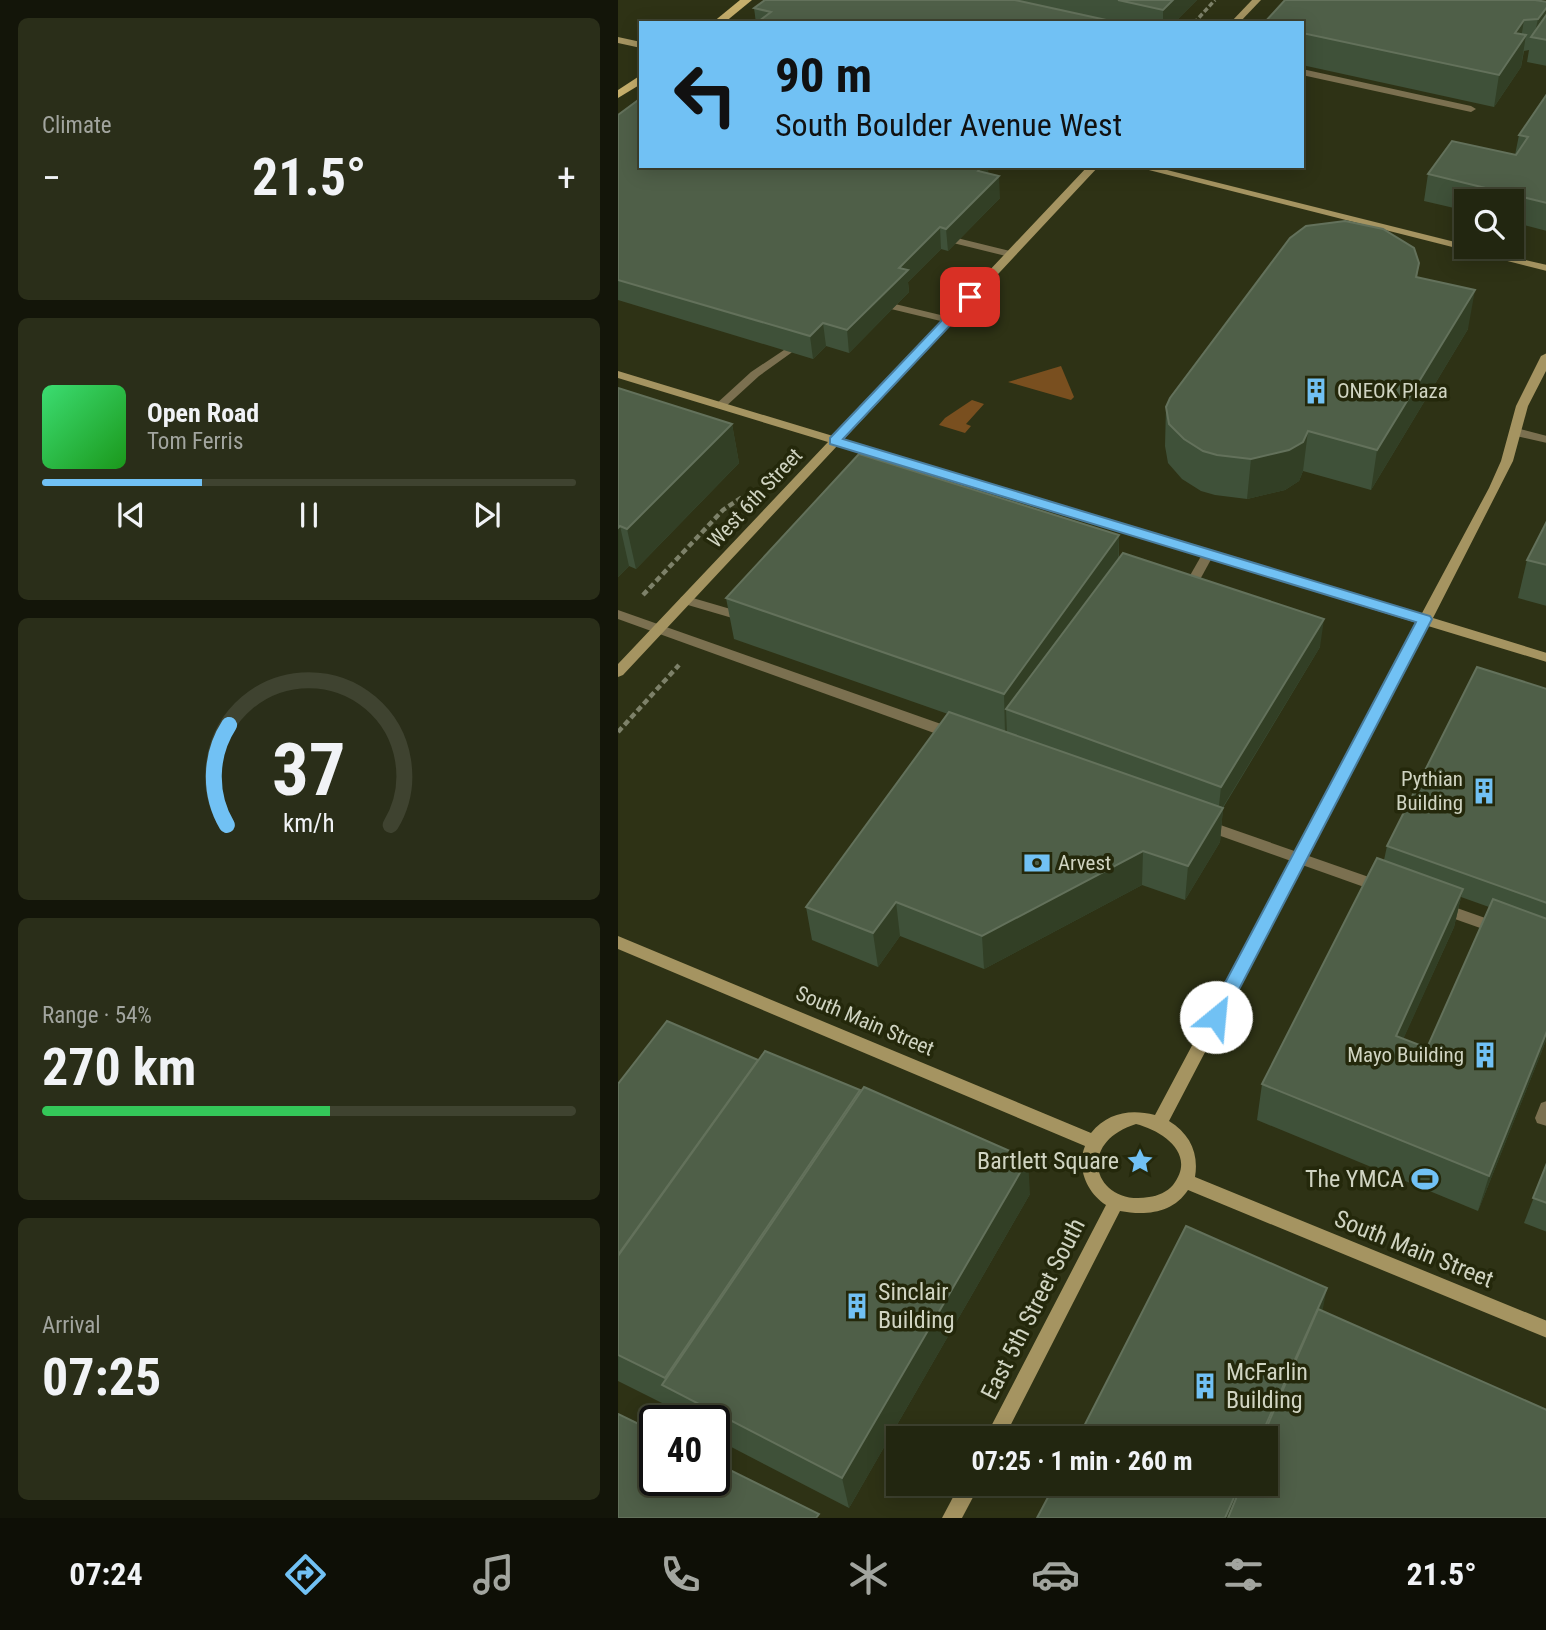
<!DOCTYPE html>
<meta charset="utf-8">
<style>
body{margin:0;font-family:"Roboto Condensed",sans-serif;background:#2a2e19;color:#f1f3f6;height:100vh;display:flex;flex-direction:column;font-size:26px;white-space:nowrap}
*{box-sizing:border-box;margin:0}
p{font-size:23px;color:#a2a59f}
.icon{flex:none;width:38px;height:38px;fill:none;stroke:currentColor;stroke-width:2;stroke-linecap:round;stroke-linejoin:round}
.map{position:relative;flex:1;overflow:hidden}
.details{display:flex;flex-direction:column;gap:18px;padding:18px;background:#131509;width:618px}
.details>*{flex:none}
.hud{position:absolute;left:21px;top:21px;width:665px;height:147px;border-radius:0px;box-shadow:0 4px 18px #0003,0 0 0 2px #3f4330;background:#71c1f4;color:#111;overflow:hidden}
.tools{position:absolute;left:836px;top:189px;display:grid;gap:14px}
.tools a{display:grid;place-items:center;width:70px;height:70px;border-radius:0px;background:#222610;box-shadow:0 4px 18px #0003,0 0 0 2px #3f4330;font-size:35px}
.speed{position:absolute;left:21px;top:1405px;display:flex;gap:14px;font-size:35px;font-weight:700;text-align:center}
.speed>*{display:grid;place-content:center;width:91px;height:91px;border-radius:50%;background:#222610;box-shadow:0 4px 18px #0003,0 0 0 2px #3f4330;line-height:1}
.speed .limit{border:4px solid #111;border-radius:10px;background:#fff;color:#111}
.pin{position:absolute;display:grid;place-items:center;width:60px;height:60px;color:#fff;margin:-30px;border-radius:14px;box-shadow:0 4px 10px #0006}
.me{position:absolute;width:77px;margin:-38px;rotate:28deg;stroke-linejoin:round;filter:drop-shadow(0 0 5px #0008)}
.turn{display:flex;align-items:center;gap:24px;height:147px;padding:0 21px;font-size:32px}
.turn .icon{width:91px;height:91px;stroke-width:2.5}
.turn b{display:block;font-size:49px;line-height:60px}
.big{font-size:52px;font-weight:700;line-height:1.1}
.details .tile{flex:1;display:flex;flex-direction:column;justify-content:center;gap:10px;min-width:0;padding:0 24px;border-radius:10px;background:#2a2e19}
.details .dial{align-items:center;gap:0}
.dial svg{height:182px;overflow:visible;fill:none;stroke:#3f4330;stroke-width:7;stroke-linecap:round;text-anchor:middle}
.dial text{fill:#f1f3f6;stroke:none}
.song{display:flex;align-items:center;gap:21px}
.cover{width:84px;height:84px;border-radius:10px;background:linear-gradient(135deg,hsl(140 70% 55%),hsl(120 70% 35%))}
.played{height:7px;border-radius:4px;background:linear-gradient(90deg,#71c1f4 30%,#3f4330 30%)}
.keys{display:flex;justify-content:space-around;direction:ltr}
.heat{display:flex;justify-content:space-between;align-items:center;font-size:38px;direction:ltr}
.charge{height:10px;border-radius:5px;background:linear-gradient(90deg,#34c759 54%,#3f4330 0)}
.trip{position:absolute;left:268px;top:1426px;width:392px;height:70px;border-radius:0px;background:#222610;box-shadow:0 4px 18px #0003,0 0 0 2px #3f4330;font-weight:700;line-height:70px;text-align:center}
.tabs{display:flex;height:112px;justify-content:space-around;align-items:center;background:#0e0f06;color:#a2a59f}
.tabs .icon{width:49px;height:49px}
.tabs .on{color:#71c1f4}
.tabs b{font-size:32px;color:#f1f3f6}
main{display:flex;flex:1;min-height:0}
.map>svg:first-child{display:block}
.green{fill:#794f1f}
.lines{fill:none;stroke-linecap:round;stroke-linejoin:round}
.path-far1{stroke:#7d8169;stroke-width:3.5;stroke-dasharray:5 2.5;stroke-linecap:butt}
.path{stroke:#7d8169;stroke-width:4.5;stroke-dasharray:6 3.5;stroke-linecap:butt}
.lane{fill:#7b7050;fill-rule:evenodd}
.secondary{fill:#a59461;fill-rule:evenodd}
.primary{fill:#c6af6c;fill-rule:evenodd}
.wall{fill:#3f5139;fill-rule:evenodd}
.shaded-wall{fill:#323f25}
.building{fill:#4f5f48;stroke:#63715b;stroke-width:2}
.route{fill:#71c1f4;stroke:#497d9f;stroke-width:2}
.labels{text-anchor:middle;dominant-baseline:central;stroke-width:7;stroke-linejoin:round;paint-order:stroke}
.poi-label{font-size:21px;fill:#d0d4c2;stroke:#24280b;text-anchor:start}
.street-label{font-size:21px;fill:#d0d4c2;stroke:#24280b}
.near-poi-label{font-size:24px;fill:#d0d4c2;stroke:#24280b;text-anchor:end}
.near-street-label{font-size:24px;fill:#d0d4c2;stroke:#24280b}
</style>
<main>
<section class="details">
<div class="tile"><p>Climate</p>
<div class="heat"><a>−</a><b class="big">21.5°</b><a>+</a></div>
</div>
<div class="tile">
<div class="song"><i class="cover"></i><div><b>Open Road</b><p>Tom Ferris</p></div></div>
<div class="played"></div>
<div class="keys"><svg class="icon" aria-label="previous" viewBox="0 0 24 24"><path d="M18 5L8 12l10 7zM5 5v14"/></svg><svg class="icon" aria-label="pause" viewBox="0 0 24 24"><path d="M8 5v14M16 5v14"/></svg><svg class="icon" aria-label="next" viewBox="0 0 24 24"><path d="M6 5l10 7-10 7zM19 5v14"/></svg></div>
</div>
<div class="tile dial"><svg viewBox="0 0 100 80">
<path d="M14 69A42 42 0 1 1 86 69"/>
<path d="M14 69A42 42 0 0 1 15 25" stroke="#71c1f4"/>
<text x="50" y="56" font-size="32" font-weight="700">37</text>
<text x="50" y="72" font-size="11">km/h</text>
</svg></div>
<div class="tile"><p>Range · 54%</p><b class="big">270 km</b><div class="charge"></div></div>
<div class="tile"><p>Arrival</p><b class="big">07:25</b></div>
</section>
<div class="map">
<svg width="929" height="1518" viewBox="0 0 929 1518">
<rect width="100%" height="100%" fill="#2e3215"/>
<g class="green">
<polygon points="443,366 456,397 453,400 390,382"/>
<polygon points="354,400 366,404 348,424 353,426 347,433 321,425 327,418"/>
</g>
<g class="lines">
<polyline class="path-far1" points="576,23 597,0"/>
<g class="path">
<polyline points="25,595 105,510 126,496"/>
<polyline points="0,732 61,665"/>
</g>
<g class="lane">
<polygon points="684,69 853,106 858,109 853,112 684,75"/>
<polygon points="339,238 396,252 397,254 392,257 335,243 334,241"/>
<polygon points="277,304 335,318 336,320 331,323 273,309 273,305"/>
<polygon points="169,348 175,351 173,353 141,376 106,408 98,408 98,404 133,372"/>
<polygon points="898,428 929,436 929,443 894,435 894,429"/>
<polygon points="590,550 596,554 573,596 568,597 563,596 562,593 586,551"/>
<polygon points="68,596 133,615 135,618 128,622 63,603 62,600 63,597"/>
<polygon points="0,610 340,730 342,734 335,739 330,738 0,619"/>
<polygon points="588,820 768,883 770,887 768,891 763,893 583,829 581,825 583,821"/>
<polygon points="822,902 887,925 890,929 887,933 882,935 817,912 814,908 817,904"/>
<polygon points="929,1101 929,1126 919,1123 917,1118 923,1103"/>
</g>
<g class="secondary">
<polygon points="634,0 643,0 621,23 612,23"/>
<polygon points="0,37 23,42 23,48 0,43"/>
<path d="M470 166H481L226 439 803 615 871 488 883 461 898 406 923 356 929 353V369L910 406 895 461 815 618 929 653V662L810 626 551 1121C572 1134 581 1153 577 1177L929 1321V1338L570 1190C555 1213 528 1216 502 1211L386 1438H367L488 1205C469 1193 458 1168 467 1146L0 949V936L473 1133C490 1112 513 1109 537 1115L799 623 220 445 5 675 0 677V664L210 442 0 378V371L215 436ZM518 1124C545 1131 579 1154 555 1185 549 1192 540 1196 531 1197 478 1207 455 1144 518 1124Z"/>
<polygon points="515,166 533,166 849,245 849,247 929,265 929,271"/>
<polygon points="342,1484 362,1484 344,1518 324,1518"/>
</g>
<g class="primary">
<polygon points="122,0 134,0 106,23 94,23"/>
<polygon points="23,75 23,84 0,98 0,90"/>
</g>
</g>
<g class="wall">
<polygon points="147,0 579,0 556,23 138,23 136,8"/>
<polygon points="929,2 929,66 909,62 911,50 906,51 903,67 876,107 684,65 684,23"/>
<polygon points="929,94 929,231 894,222 894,201 849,201 849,211 806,201 810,174 897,155 901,135"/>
<polygon points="0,115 23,166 370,166 370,174 382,198 330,251 323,249 290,282 291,292 231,353 208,346 195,359 0,300"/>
<polygon points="801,263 799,277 850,329 753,490 685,471 681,481 667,490 629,499 597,495 583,491 564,479 550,463 547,446 548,407"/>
<polygon points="0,388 114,424 121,463 18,569 11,566 0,577"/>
<polygon points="929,521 929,606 900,598 909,560"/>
<polygon points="501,535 501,559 702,647 605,808 602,842 567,900 524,885 366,969 282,936 260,967 194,940 188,907 330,714 116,639 108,598"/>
<path d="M929 689V1038L860 1211 639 1120 644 1084 766 860 769 846ZM843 897 871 907 809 1048 785 1039 836 927Z"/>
<polygon points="140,1060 242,1092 412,1194 231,1508 96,1438 96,1421 63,1421 56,1417 52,1407 0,1381 0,1084"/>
<polygon points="929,1163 929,1232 906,1223"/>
</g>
<g class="shaded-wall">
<polygon points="555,0 579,0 556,23 545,23 545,10"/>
<polygon points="929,7 929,17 916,37 920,19"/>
<polygon points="906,20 902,45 908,35 903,67 876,107 881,75 897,33"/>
<polygon points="364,166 370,166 371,183 360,171"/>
<polygon points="381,176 382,198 330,251 328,229"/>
<polygon points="322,227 323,249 290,282 291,292 231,353 229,330 281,268"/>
<polygon points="857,290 850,329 753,490 759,450"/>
<polygon points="205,323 208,346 195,359 192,336"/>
<polygon points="114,424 121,463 18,569 9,529"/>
<polygon points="690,431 685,471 681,481 667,490 629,499 633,459"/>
<polygon points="2,526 11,566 0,577 0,528"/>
<polygon points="501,535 500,575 388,709 389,732 387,734 386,694"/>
<polygon points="706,619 702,647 600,815 603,787"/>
<polygon points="605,808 602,842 567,900 570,866"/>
<polygon points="525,851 524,885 366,969 364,936"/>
<polygon points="845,889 836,927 770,1073 778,1036"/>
<polygon points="278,902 282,936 260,967 255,933"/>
<polygon points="929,1031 929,1038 860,1211 871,1176"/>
<polygon points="242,1090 248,1126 51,1389 47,1378"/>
<polygon points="410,1159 412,1194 231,1508 224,1478"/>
<polygon points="709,1288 703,1318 648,1438 642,1438"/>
<polygon points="622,1484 630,1484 615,1518 607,1518"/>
</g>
<g class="building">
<polygon points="147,0 397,0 502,23 148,23 141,21 153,12 136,8"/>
<polygon points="500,0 555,0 545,10"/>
<polygon points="667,0 917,0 929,2 929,7 920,19 906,20 897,33 908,35 881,75 684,33 684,23 646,23"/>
<polygon points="929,14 929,40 913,37"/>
<polygon points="929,94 929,203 810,174 834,141 898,155 910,137 901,135"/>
<polygon points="23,98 23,166 364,166 360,171 381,176 328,229 322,227 281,268 290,270 229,330 205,323 192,336 0,280 0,115"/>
<polygon points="727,221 765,229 796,248 801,263 798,277 857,290 759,450 690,431 685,442 671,450 633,459 599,455 585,451 566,439 551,424 548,407 552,398 672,238 688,226"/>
<polygon points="0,388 114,424 9,529 2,526 0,528"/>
<polygon points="241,454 501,535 386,694 108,598"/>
<polygon points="929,521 929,565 909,560"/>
<polygon points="505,553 706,619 603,787 388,709"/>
<polygon points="859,667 929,689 929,903 769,846"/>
<polygon points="331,712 605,808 570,866 525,851 364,936 278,902 255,933 188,907"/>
<polygon points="759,858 845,889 778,1036 809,1048 875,899 929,919 929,1031 871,1176 644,1084"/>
<polygon points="49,1021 140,1060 0,1255 0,1084"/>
<polygon points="147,1051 242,1090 47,1378 0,1355 0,1256"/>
<polygon points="246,1087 410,1159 224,1478 44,1385"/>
<polygon points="929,1163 929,1203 915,1198"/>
<polygon points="568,1226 709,1288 642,1438 460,1438"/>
<polygon points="700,1309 929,1410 929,1518 610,1518 624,1484 648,1484 648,1438 644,1438"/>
<polygon points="0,1414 37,1432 37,1480 96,1480 96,1462 201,1514 198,1518 0,1518"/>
<polygon points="437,1484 622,1484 607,1518 419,1518"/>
</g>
<polygon class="route" points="352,293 358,297 356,300 225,439 812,616 814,619 604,1022 598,1024 592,1022 589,1017 798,622 212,444 212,438 348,295"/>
<defs>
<g id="building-bare" transform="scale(2.1)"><path d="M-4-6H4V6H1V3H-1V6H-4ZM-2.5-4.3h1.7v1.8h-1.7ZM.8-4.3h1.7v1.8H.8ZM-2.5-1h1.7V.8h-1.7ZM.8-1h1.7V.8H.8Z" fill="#71c1f4" stroke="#24280b" stroke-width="2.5" paint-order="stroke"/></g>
<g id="bank-bare" transform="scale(2.1)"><path d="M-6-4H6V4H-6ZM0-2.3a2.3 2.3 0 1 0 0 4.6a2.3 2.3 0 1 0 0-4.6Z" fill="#71c1f4" stroke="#24280b" stroke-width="2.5" paint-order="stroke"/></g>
<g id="sight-bare" transform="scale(2.1)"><path d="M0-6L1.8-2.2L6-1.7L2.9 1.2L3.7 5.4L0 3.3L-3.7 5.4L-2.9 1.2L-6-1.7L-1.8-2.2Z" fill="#71c1f4" stroke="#24280b" stroke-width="2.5" paint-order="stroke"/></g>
<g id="stadium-bare" transform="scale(2.1)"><path d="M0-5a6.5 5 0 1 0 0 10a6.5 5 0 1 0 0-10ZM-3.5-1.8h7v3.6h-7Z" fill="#71c1f4" stroke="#24280b" stroke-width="2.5" paint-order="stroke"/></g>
</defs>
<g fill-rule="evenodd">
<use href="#building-bare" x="698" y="391"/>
<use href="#building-bare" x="866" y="791"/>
<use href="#bank-bare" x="419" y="863"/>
<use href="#building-bare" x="867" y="1055"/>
<use href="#sight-bare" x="522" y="1161"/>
<use href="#stadium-bare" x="807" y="1179"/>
<use href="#building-bare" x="239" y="1306"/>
<use href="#building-bare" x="587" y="1386"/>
</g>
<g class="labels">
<g class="poi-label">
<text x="719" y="391">ONEOK Plaza</text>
<text x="845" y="779" text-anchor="end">Pythian<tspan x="845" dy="24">Building</tspan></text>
<text x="440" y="863">Arvest</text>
<text x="846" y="1055" text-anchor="end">Mayo Building</text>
</g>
<g class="street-label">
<text transform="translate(137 498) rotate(-47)">West 6th Street</text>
<text transform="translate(247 1021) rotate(23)">South Main Street</text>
</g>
<g class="near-poi-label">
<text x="501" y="1161">Bartlett Square</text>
<text x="786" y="1179">The YMCA</text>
<text x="260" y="1292" text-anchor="start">Sinclair<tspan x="260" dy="28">Building</tspan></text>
<text x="608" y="1372" text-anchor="start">McFarlin<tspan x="608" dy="28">Building</tspan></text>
</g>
<g class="near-street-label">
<text transform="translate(796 1249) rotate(22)">South Main Street</text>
<text transform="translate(415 1309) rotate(-63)">East 5th Street South</text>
</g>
</g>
</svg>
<div class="tools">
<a><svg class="icon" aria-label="search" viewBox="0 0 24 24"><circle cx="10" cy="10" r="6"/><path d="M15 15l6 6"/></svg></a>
</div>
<div class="speed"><div class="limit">40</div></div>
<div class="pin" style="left:352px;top:297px;background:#d93025"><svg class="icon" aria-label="arrive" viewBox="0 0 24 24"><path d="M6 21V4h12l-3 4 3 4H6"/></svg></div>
<svg class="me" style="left:598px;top:1017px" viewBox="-20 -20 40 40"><circle r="19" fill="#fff"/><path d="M0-13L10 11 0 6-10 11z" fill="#71c1f4"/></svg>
<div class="trip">07:25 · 1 min · 260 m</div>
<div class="hud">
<div class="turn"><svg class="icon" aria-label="left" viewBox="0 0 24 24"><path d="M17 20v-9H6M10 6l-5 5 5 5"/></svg><div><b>90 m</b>South Boulder Avenue West</div></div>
</div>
</div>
</main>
<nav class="tabs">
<b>07:24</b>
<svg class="icon on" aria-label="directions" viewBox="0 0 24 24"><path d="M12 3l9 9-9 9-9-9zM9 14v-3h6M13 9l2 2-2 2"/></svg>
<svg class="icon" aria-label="music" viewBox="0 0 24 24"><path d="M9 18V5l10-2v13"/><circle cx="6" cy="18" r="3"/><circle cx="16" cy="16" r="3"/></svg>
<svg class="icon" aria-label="phone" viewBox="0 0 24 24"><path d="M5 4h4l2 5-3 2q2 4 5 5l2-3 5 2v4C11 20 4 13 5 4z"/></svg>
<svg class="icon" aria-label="climate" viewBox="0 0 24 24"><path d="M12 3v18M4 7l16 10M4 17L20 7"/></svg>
<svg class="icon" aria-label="car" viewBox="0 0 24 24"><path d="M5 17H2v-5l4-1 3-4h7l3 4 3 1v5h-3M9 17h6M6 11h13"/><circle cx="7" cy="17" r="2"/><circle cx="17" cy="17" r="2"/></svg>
<svg class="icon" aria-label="filters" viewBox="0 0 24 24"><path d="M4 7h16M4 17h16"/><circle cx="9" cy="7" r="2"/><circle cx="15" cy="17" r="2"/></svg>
<b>21.5°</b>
</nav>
